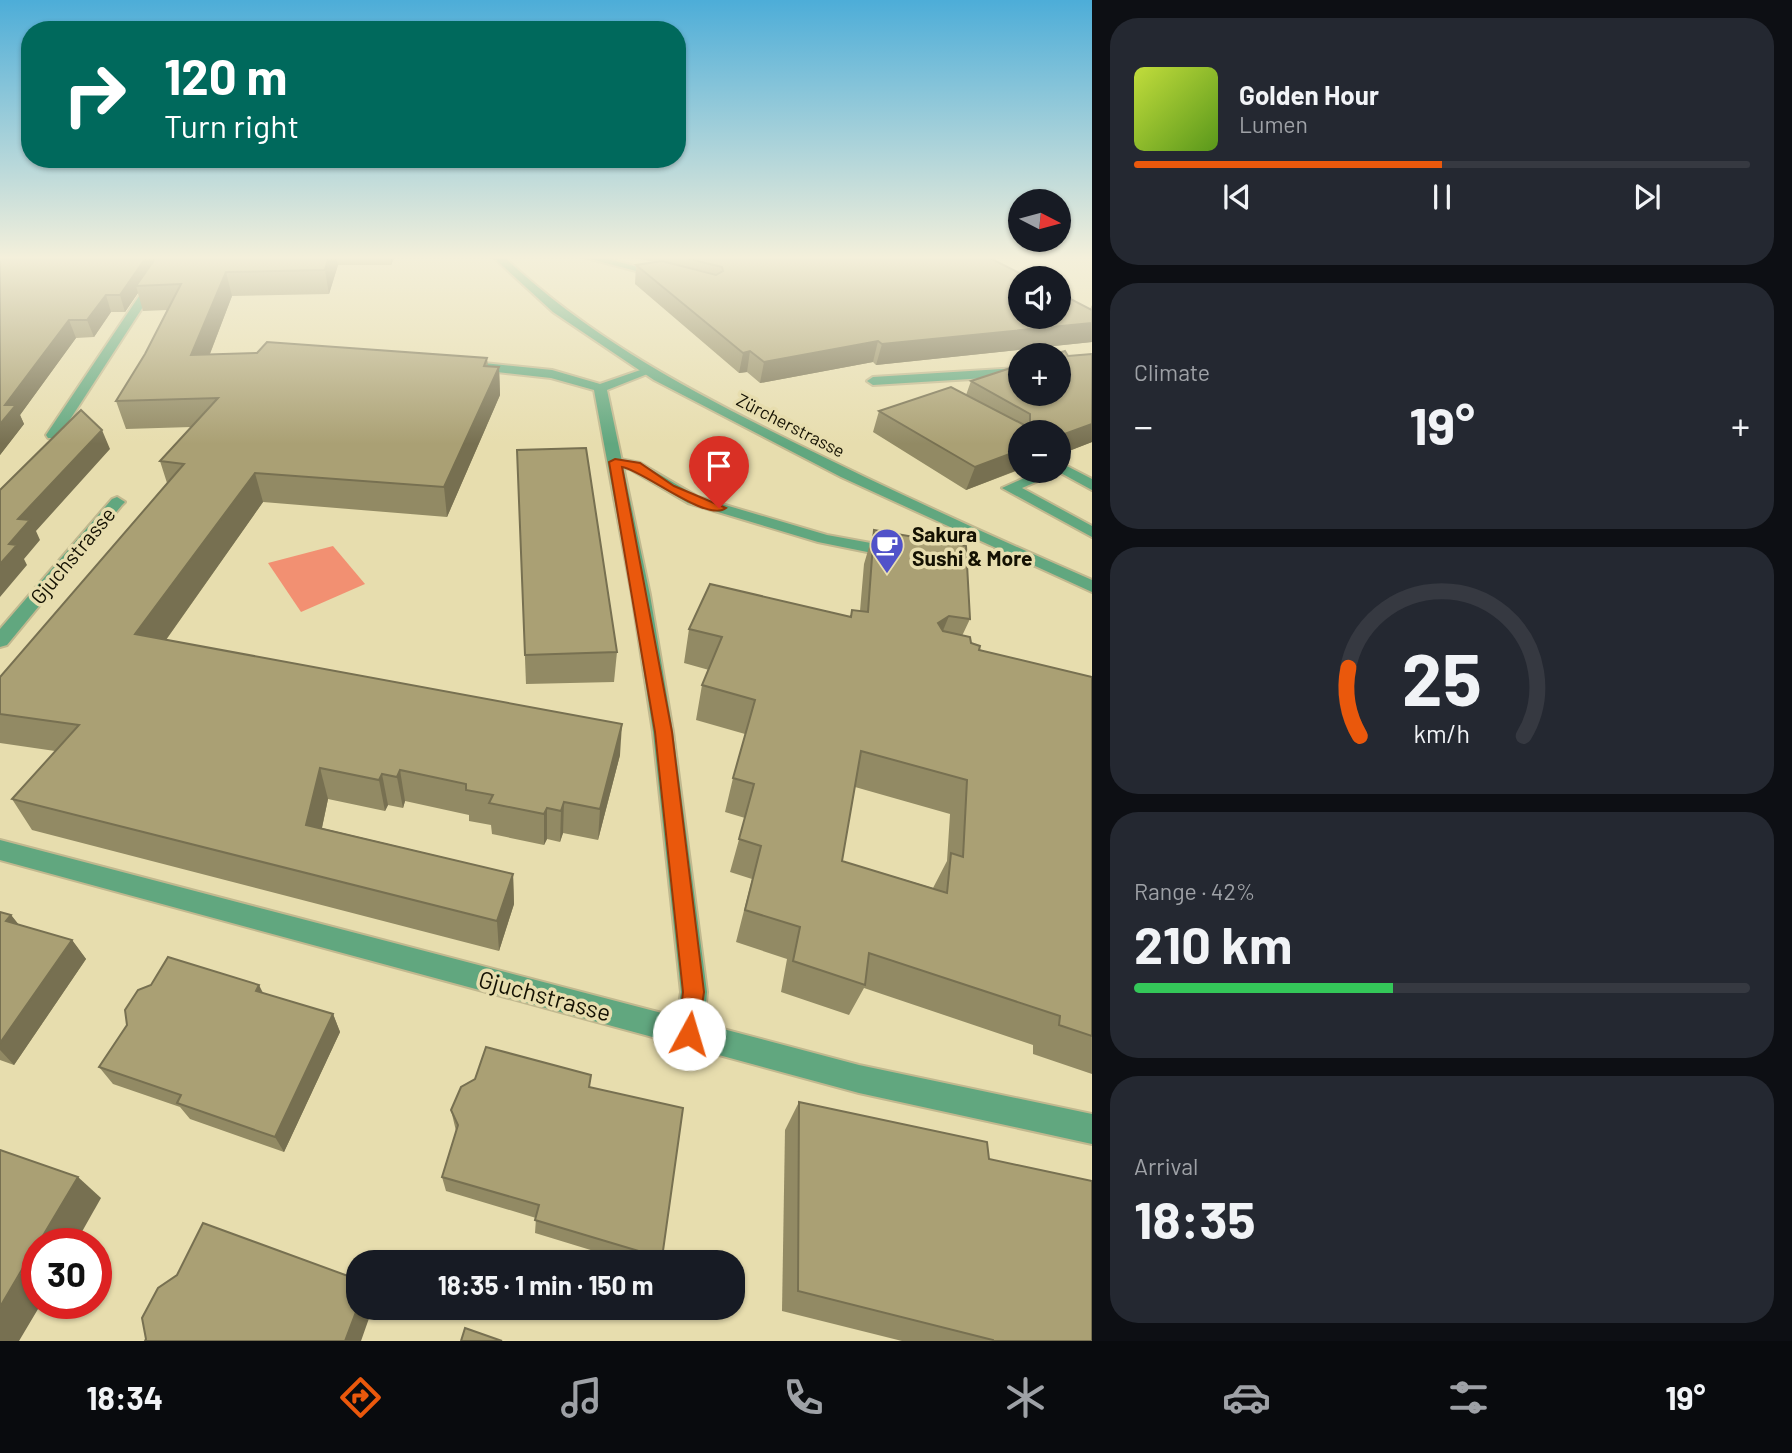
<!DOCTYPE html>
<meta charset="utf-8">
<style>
body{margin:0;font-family:Barlow,sans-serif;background:#242831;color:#f1f3f6;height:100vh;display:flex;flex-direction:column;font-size:26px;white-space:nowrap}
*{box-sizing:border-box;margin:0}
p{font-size:23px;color:#9ea1a6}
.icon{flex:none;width:38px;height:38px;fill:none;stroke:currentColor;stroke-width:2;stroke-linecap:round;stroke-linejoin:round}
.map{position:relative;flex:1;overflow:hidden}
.sheet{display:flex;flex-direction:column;gap:18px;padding:18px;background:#0d0f14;width:700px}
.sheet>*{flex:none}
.top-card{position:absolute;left:21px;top:21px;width:665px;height:147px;border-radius:28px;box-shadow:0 2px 5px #0004;background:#00695c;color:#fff;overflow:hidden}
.needle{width:46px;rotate:96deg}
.buttons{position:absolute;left:1008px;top:189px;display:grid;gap:14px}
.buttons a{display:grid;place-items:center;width:63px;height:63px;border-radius:50%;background:#171b24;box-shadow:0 2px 5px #0004;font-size:35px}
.speed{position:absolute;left:21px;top:1228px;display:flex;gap:14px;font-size:35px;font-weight:700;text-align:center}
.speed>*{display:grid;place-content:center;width:91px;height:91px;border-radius:50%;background:#171b24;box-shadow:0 2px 5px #0004;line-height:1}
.speed .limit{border:10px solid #d22;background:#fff;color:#111}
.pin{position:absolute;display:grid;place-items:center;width:60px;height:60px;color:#fff;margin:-72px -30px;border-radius:50% 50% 50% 0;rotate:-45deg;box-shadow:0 0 7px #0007}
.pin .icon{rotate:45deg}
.me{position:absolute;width:77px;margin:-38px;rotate:6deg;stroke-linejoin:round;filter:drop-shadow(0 0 5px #0008)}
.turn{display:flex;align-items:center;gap:24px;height:147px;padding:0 28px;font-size:32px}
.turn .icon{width:91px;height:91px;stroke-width:2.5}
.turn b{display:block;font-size:49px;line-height:60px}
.big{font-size:52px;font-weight:700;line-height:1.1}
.sheet .tile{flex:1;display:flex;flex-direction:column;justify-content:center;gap:10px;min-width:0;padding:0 24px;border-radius:28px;background:#242831}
.sheet .dial{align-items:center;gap:0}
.dial svg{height:182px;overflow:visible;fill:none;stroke:#363941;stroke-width:7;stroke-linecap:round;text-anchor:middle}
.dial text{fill:#f1f3f6;stroke:none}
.song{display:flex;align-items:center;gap:21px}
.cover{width:84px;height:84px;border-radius:10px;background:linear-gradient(135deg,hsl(70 70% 55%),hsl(90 70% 35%))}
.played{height:7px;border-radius:4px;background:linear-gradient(90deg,#ea580c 50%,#363941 50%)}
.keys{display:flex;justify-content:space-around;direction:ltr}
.heat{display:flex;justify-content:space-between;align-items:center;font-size:38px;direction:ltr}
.charge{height:10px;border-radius:5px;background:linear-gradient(90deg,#34c759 42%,#363941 0)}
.trip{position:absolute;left:346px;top:1250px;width:399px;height:70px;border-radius:28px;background:#171b24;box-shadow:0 2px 5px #0004;font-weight:700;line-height:70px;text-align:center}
.dock{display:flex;height:112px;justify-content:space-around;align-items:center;background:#090b0e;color:#9ea1a6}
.dock .icon{width:49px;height:49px}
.dock .current{color:#ea580c}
.dock b{font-size:32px;color:#f1f3f6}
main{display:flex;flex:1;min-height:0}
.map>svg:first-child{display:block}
.green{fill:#f29072}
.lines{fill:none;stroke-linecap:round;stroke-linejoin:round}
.service-casing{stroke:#c1b88f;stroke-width:4}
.minor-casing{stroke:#c1b88f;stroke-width:4}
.tertiary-casing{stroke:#c1b88f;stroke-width:4}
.service{fill:#61a77f;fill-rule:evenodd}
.minor{fill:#61a77f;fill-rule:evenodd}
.tertiary{fill:#61a77f;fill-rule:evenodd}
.wall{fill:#928a64;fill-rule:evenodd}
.shaded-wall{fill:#777051}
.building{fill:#aaa074;stroke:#777051;stroke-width:2;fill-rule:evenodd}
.route{fill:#ea580c;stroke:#983908;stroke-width:2}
.labels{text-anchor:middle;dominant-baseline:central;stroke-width:7;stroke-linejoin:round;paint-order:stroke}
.far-street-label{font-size:18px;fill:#141102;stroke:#e7ddae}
.poi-label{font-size:21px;font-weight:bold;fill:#141102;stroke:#e7ddae;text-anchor:start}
.street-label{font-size:21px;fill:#141102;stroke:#e7ddae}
.near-street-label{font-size:24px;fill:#141102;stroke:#e7ddae}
</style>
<main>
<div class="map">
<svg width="1092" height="1341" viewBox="0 0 1092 1341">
<rect width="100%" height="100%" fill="#e7ddae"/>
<polygon class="green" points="333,546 365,584 301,612 268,563"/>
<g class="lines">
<g class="service-casing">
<g id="service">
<polygon points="579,256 597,256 664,274 659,277"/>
<polygon points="1020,368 1020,376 873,385 867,381 873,377"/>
<polygon points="615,458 640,463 698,497 827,535 898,548 900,552 892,557 818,542 688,503 630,469 610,465 608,462"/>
<polygon points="1059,462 1092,479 1092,490 1059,472 1022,488 1092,526 1092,537 1002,488 1040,471 1059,471"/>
</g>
</g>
<g class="minor-casing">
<g id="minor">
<polygon points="166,256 176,256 58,438 48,438 46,435"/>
<polygon points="474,362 552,370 600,384 649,367 655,371 607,390 650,595 673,732 707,992 704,1024 859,1065 1092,1114 1092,1144 859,1093 0,860 0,840 677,1017 681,992 653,732 632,595 594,390 551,378 470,369 468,366"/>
<polygon points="117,497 125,502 122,505 7,645 0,647 0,629 112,499"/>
</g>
</g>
<g class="tertiary-casing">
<path id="tertiary" d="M492 256H503C589 338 692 392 797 444 894 492 993 537 1092 580V592L841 477 654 380 553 312Z"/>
</g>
<use href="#service" class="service"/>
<use href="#minor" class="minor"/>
<use href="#tertiary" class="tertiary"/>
</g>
<g class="wall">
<polygon points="0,256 395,256 391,265 338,265 329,294 232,296 210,354 487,358 488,366 499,367 500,395 447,517 263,502 166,640 620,755 598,840 563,833 560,842 547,839 544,845 492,834 491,825 469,821 469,815 405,801 403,808 388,805 385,811 328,799 322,828 513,874 514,904 499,951 32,830 12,799 55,751 0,743 0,677 167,483 160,461 191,427 126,429 116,401 145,354 167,310 143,311 138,293 125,312 111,312 94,337 76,338 20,415 24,424 0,455"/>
<polygon points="626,256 986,256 1090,309 1092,305 1092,342 876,365 873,362 760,383 747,372 739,373 635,284 636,265 655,262"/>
<polygon points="1068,356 1092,442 966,490 873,432 879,411 966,395 971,381"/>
<polygon points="518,477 617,652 614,682 526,684"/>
<path d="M874 530 970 619 962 636 979 650 1092 677V1074L1033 1054V1045L864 988 849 1015 781 992 787 959 736 942 752 879 730 872 745 818 725 812 733 778 745 734 696 720 702 685 709 670 684 663 689 629 850 617 860 611 864 564ZM855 787 950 814 947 861 933 888 842 861Z"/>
<polygon points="0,912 11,915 19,925 72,940 86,959 14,1065 0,1060"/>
<polygon points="263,993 333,1014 340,1032 284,1152 190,1119 180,1107 113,1084 99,1067 127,1025"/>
<polygon points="590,1087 662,1258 661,1262 630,1262 535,1233 536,1218 446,1191 442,1177 456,1131 451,1110"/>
<polygon points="799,1102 989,1159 1092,1341 902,1341 782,1311 785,1130"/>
</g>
<g class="shaded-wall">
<polygon points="147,256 157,256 136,286 138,293 125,312 120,295"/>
<polygon points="329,256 336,256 338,265 329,294 325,270"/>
<polygon points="390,256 395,256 391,265"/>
<polygon points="226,272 232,296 199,382 191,355"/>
<polygon points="106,295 111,312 94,337 87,320"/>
<polygon points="69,320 76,338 20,415 24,424 0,455 0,424 5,405"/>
<polygon points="1092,323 1092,342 876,365 882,344"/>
<polygon points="878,341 873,362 760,383 764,362"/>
<polygon points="750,351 747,372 739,373 743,353"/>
<polygon points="499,367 500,395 447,517 444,487"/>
<polygon points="1092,424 1092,442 1059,455 1059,436"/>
<polygon points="102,430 110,449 36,531 40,540 24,559 27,565 0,597 0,564 18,519"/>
<polygon points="1020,450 1020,469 966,490 975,467"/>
<polygon points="255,473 263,502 148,665 135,634"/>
<polygon points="949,616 935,650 938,623"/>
<polygon points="622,724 620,755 598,840 600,809"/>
<polygon points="320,768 328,799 316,855 306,825"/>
<polygon points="400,770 405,801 403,808 397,777"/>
<polygon points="382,774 388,805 385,811 379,780"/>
<polygon points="564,802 563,833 560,842 561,811"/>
<polygon points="547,808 547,839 544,845 544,814"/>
<polygon points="513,874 514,904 499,951 497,921"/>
<polygon points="11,915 26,934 6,921"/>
<polygon points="72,940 86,959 14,1065 0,1050 0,1043"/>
<polygon points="259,985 268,1003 256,991"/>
<polygon points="333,1014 340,1032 284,1152 275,1137"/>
<polygon points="78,1177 101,1198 75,1244 38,1244"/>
<polygon points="37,1246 37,1304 41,1304 19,1341 0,1341 0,1307"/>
<polygon points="359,1304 359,1307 373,1307 361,1341 345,1341"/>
</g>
<g class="building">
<polygon points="0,256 147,256 120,295 106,295 87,320 69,320 5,405 16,405 0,424"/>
<polygon points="157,256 329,256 325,270 226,272 191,355 257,353 267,342 487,358 484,366 499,367 444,487 255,473 135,634 622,724 600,809 564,802 561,811 547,808 544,814 489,803 493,795 466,790 466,784 400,770 397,777 382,774 379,780 320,768 306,825 513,874 497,921 12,799 79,725 0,714 0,677 184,464 160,461 218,398 116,401 145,354 181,284 136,286"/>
<polygon points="695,256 986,256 1029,278 1020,278 1020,317 1059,317 1059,293 1092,310 1092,323 882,344 878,341 764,362 750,351 743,353 636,265 662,261 716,275 723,271 722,267 686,258"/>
<polygon points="1065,351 1068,356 1092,354 1092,424 1059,436 1059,432 1020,432 1020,450 975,467 879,411 951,387 1030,428 1030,414 971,381 1020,365 1020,394 1059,394 1059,355 1052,355"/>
<polygon points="81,410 102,430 18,519 30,520 9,544 17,545 0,564 0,490"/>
<polygon points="586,448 617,652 525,655 517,450"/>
<path d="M874 530 966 546 970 619 949 616 938 623 943 631 970 637 971 643 980 646 979 650 1092 677V1036L1059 1025 1060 1016 869 953 865 985 793 961 800 927 745 910 761 846 739 839 754 784 733 778 755 700 702 685 722 637 689 629 710 584 851 617 852 610 868 612ZM861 751 967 780 963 857 951 853 947 893 842 861Z"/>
<polygon points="0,912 11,915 6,921 72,940 0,1043"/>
<polygon points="168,957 259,985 256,991 333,1014 275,1137 177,1103 181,1095 99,1067 127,1025 125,1010 138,990 151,985"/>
<polygon points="486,1047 591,1075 589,1087 683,1108 662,1258 535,1220 539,1205 442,1177 458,1125 451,1110 461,1087 475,1079"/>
<polygon points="799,1102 987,1142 989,1159 1092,1181 1092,1341 993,1341 993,1340 798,1291"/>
<polygon points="0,1150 78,1177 38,1244 37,1244 0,1307"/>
<polygon points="203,1223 359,1280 359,1304 345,1341 145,1341 146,1339 142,1318 158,1288 177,1275"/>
<polygon points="465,1328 502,1341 461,1341"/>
</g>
<linearGradient id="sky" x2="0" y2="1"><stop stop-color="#4dadd8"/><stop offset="0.58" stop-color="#f4f0db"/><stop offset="1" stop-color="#f4f0db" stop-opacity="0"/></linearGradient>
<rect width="1092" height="444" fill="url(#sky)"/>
<path class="route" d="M615 459 640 463 674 486 726 508C707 523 643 470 622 467L672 732 704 992 697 1041 689 1045 681 1041 678 1034 683 992 655 732 609 462Z"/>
<defs>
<g id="cafe-pin" transform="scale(1.75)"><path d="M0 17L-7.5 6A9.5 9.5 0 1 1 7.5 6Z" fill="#5152c9" stroke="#e7ddae"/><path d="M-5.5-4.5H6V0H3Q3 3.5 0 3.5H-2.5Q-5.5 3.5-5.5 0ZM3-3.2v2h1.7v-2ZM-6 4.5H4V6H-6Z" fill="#fff"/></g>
</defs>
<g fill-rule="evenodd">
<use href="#cafe-pin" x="887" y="545"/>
</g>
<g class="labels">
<g class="far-street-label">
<text transform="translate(791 425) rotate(27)">Zürcherstrasse</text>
</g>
<g class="poi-label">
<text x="912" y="533">Sakura<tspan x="912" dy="24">Sushi &amp; More</tspan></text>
</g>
<g class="street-label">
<text transform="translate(72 555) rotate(-50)">Gjuchstrasse</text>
</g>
<g class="near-street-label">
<text transform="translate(545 995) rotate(15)">Gjuchstrasse</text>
</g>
</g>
</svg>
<div class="buttons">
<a><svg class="needle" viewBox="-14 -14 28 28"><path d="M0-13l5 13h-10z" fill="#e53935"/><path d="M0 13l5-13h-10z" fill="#9ea1a6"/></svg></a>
<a><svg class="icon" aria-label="sound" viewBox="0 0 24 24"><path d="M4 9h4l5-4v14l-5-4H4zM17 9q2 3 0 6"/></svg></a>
<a>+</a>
<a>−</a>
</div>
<div class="speed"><div class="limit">30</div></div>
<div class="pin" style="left:719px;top:508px;background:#d93025"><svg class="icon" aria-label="arrive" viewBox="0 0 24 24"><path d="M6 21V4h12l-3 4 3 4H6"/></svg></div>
<svg class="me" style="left:689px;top:1034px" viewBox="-20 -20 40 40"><circle r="19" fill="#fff"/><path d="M0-13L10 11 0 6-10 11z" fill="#ea580c"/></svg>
<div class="trip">18:35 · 1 min · 150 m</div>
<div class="top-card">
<div class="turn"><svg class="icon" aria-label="right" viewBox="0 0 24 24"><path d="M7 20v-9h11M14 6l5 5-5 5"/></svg><div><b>120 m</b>Turn right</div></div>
</div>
</div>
<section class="sheet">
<div class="tile">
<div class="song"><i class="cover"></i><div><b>Golden Hour</b><p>Lumen</p></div></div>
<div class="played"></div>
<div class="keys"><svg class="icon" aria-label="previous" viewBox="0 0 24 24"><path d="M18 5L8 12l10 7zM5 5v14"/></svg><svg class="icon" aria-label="pause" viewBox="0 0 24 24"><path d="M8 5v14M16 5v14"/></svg><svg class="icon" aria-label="next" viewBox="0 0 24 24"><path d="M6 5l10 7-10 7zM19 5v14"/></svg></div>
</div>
<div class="tile"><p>Climate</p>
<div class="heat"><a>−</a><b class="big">19°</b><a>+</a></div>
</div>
<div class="tile dial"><svg viewBox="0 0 100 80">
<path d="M14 69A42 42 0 1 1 86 69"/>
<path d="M14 69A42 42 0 0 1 9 39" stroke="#ea580c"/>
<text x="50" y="56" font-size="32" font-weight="700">25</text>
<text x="50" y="72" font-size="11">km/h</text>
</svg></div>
<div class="tile"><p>Range · 42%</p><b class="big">210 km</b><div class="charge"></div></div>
<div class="tile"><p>Arrival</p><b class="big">18:35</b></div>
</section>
</main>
<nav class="dock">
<b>18:34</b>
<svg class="icon current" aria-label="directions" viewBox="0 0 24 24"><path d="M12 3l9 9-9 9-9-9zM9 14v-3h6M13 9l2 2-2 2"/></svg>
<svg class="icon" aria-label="music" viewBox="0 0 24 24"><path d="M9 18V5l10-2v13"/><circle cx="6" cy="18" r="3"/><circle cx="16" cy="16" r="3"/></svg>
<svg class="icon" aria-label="phone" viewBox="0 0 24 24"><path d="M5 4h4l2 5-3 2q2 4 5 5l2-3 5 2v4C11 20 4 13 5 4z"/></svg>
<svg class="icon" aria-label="climate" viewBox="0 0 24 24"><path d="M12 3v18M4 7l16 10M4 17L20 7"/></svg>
<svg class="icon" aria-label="car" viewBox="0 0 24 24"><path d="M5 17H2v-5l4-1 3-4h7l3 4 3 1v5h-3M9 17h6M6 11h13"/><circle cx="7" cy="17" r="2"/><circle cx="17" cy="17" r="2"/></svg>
<svg class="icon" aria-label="filters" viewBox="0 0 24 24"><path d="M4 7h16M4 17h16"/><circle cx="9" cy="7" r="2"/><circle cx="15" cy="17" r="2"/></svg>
<b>19°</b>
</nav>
